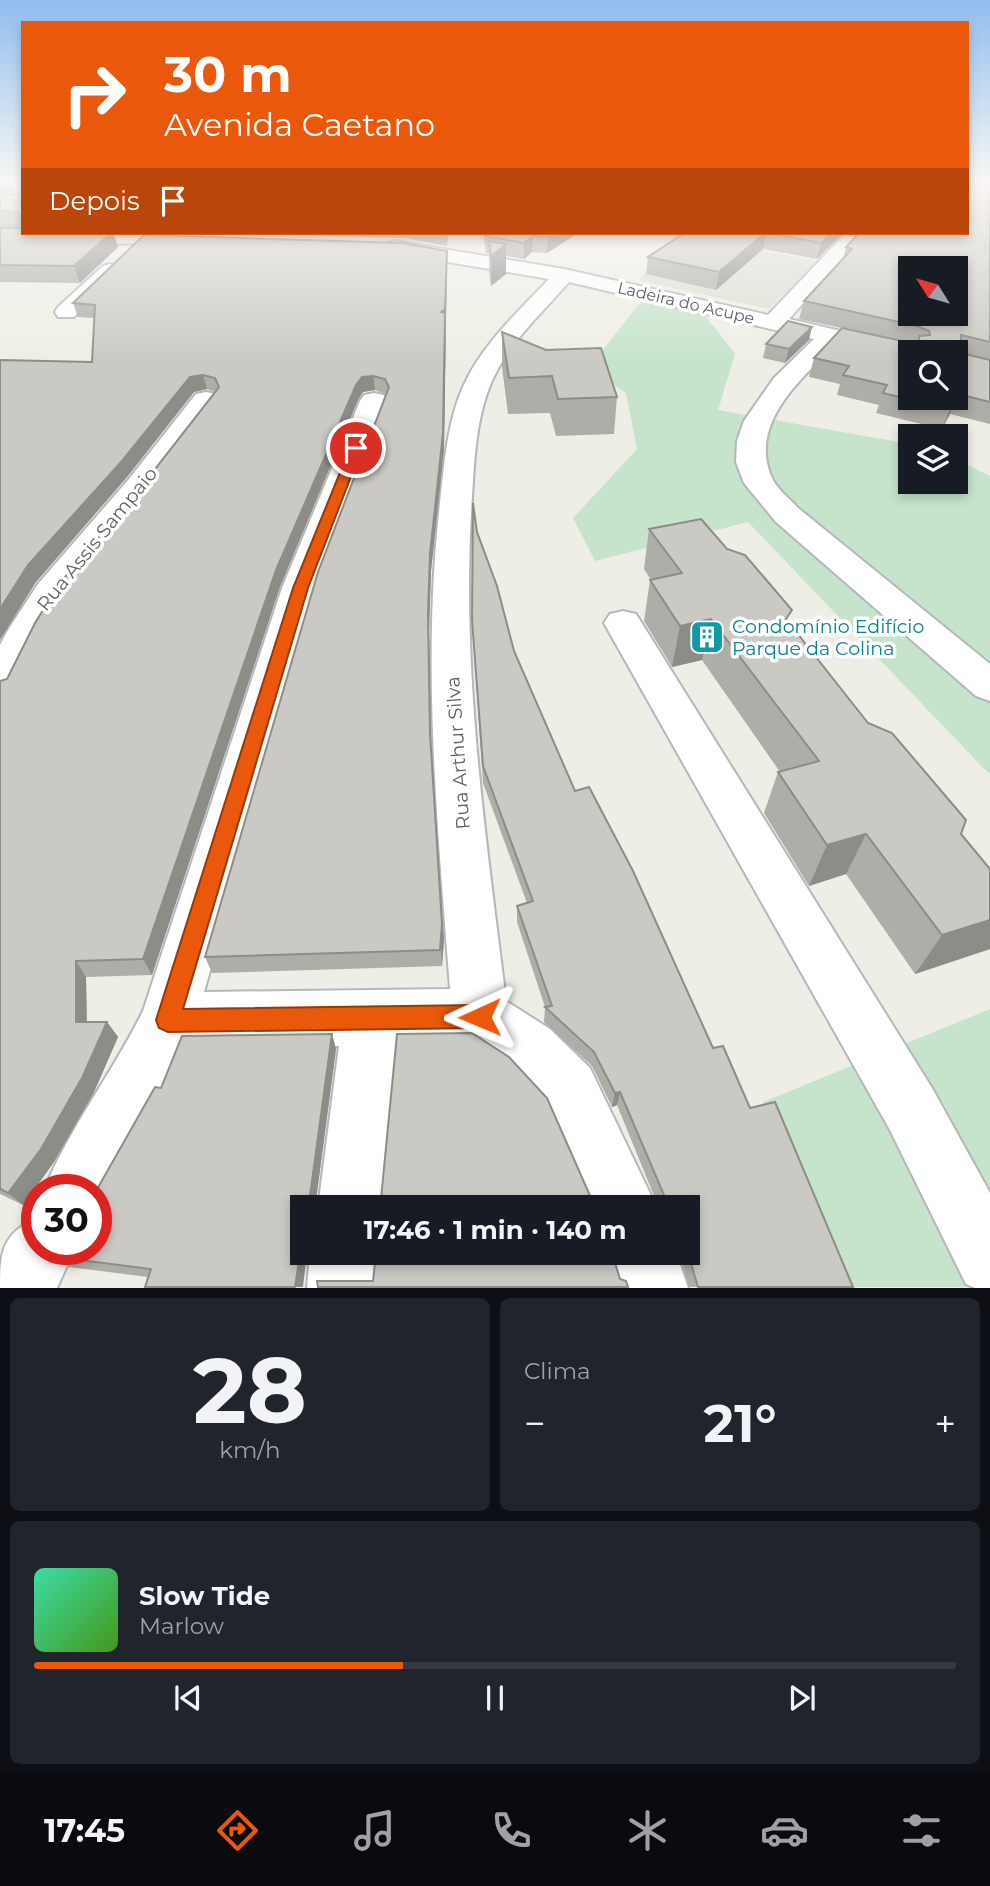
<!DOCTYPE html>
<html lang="pt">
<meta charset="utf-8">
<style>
body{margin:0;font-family:Montserrat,sans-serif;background:#20242c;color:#f1f3f6;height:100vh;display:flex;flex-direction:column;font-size:26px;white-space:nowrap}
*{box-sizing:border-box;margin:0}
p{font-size:23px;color:#9ea1a6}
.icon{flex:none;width:38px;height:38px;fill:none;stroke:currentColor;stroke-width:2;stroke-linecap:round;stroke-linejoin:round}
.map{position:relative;height:1288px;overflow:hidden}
.sheet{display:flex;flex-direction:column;gap:10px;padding:10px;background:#0d0f14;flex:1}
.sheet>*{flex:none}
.banner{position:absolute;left:21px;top:21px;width:948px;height:214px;border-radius:0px;box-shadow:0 4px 10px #0003;background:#ea580c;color:#fff;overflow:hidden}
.needle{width:46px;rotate:307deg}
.fabs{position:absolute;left:898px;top:256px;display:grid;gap:14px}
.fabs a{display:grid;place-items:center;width:70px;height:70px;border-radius:0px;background:#171b24;box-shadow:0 4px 10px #0003;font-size:35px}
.speed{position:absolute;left:21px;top:1174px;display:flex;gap:14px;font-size:35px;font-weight:700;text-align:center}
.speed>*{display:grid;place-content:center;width:91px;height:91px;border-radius:50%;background:#171b24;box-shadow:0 4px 10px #0003;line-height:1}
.speed .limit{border:10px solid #d22;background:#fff;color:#111}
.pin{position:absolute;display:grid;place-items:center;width:60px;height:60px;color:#fff;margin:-30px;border:4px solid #fff;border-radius:50%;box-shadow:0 2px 7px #0007}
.me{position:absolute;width:77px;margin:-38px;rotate:269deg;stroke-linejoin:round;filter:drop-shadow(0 0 5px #0008)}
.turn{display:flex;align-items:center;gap:24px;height:147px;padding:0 28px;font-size:32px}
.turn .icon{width:91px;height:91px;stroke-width:2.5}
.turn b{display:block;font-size:49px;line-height:60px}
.then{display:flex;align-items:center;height:66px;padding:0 28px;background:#0003;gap:14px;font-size:26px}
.big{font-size:52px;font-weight:700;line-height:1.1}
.sheet .widget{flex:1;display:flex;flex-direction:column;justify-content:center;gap:10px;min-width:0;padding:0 24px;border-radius:10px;background:#20242c}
.sheet .dial{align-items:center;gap:0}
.dial b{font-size:91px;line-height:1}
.song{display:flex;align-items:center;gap:21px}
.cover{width:84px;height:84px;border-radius:10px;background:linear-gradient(135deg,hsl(160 70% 55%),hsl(100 70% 35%))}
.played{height:7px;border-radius:4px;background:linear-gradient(90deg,#ea580c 40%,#363941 40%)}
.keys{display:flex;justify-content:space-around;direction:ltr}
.heat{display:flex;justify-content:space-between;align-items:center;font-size:38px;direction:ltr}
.sheet .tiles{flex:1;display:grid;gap:10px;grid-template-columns:1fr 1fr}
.widget:last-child{grid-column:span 2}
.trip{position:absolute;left:290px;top:1195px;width:410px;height:70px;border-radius:0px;background:#171b24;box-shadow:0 4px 10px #0003;font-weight:700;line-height:70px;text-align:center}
.menu{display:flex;height:112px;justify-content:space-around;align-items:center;background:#090b0e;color:#9ea1a6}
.menu .icon{width:49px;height:49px}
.menu .on{color:#ea580c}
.menu b{font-size:32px;color:#f1f3f6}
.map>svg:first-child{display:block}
.education{fill:#deded5}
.green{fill:#c5e4cb}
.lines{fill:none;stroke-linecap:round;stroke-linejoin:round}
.minor-casing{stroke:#b6b7bc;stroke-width:4}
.minor{fill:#fff;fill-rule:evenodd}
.wall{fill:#aeada8}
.shaded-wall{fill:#8d8d88}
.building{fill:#cac9c3;stroke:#8d8d88;stroke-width:2;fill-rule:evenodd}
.route{fill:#ea580c;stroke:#983908;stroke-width:2}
.labels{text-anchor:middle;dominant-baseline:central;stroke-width:7;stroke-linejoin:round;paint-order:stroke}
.far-street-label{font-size:16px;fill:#5e6065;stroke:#fff}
.street-label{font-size:19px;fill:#5e6065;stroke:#fff}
.culture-label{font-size:19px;fill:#0d838f;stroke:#fff;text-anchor:start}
</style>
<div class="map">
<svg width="990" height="1288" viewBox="0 0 990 1288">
<rect width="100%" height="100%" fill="#efeee6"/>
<polygon class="education" points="694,237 818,261 769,309 637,280"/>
<g class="green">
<polygon points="642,300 704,314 735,354 718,410 910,444 910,481 956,481 956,459 990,476 990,775 748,522 595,561 573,518 637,449 626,393 589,368"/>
<polygon points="990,1009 990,1287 838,1287 763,1102"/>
</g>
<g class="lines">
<g class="minor-casing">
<g id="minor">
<polygon points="0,229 23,230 23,233 195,233 205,239 195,245 0,241"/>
<path d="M846 233H866L789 319 910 347 921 352H910V361L836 344C801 379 746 425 773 480 779 491 790 499 798 508L990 664V701L976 696 776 522 744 483 736 462 737 441 744 421 774 378 814 339 569 282C540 315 505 346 489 388 474 427 474 472 471 514 462 678 486 839 506 1001L550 1029 590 1068 657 1208H591L548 1110 510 1069 473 1045 397 1046 383 1208H318L339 1046 184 1048 166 1091 99 1213 96 1214V1190H44C70 1127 113 1072 143 1011L282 588 360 401 364 395 374 393 384 395 388 401 318 588 204 992 450 989C438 830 422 671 439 512 444 470 446 425 463 387 482 344 518 312 549 279L395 253 388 251 385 247 388 243 395 241 564 269 768 315Z"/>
<polygon points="110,264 117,266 120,270 117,274 74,317 58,317 55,312 58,307 103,266"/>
<polygon points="206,392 216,394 220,400 151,493 65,598 41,639 14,695 0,699 0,645 8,630 38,584 129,479 196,394"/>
<polygon points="623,611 636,614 932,1088 990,1193 990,1288 975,1288 966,1284 890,1130 604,623 610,614"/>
<path d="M37 1218V1250H74L57 1288H0C0 1253 2 1233 37 1218Z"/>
<polygon points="310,1253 378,1253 375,1288 307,1288"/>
<polygon points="608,1253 676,1253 688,1288 619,1288"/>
</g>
</g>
<use href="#minor" class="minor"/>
</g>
<g class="wall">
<polygon points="0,183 10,183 14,195 23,195 23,227 0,227"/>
<polygon points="968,183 990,183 990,424 950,414 942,429 876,413 879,405 837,395 840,384 809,377 814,358 842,328 799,319 804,301 843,258 846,247"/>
<polygon points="0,228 23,233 113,233 118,247 80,283 0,282"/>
<polygon points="221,233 448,233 447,246 404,238"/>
<polygon points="483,233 578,233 547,253 532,252 524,259 506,256 506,274 491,286 489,271 489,253 486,253"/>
<polygon points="684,233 843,233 817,259 763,249 716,290 646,274 648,257"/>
<polygon points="447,263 444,449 431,571 429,631 431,751 444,940 442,966 212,973 205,957 386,394 375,390 363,392 358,400 280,587 152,975 86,977 87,1022 107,1022 118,1037 94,1092 54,1162 23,1205 0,1194 0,681 7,679 148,478 215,392 207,389 194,392 127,477 36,582 92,362 94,318 78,317 73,303"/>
<polygon points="502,332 617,397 614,434 556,436 550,413 508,414 502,367"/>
<polygon points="809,340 785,363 763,358 766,344"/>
<polygon points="649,529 788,622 868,723 990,869 990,949 915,974 846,874 809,886 764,813 778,772 780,772 702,660 672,667 644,621 650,580 651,580 644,569"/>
<polygon points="477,532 514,651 575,791 713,1048 750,1108 853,1287 689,1287 679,1253 688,1253 688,1208 659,1208 617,1105 612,1107 592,1066 544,1022 545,1007 517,922 517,906 527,903 483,783 472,620"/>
<polygon points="332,1034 336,1049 316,1199 591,1198 303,1208 148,1277 69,1267 56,1257 96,1250 161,1088"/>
</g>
<g class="shaded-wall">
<polygon points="8,183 10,183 15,197 0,204 0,186"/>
<polygon points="111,233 113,233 118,247 80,283 74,266"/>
<polygon points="554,233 578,233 547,253 548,237"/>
<polygon points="766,233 763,249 716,290 719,272"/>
<polygon points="831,233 843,233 817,259 821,243"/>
<polygon points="533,236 532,252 524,259 524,243"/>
<polygon points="506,244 506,274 491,286 491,256"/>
<polygon points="447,251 444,449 431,571 429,631 431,751 444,940 442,966 430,733 428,614 441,312"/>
<polygon points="812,327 809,340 785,363 789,349"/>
<polygon points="203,375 207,389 194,392 127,477 36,582 0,640 0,609 28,565 190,377"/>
<polygon points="373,376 375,390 363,392 358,400 280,587 152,975 143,959 276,570 356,385 362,377"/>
<polygon points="958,394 950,414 942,429 950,409"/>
<polygon points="711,619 702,660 672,667 680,626"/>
<polygon points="866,834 846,874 809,886 827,845"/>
<polygon points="990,920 990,949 915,974 942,935"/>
<polygon points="76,961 86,977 87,1037 76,1022"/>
<polygon points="107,1022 118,1037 94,1092 54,1162 23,1205 8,1193"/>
<polygon points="332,1034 336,1049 315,1208 310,1196"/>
<polygon points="620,1092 617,1105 612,1107 615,1093"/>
<polygon points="303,1241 303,1253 307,1253 303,1287 295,1287 302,1242"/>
</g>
<g class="building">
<path d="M968 183H971V185L990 189V342L961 335V353L990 360V402L958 394 950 409 883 393 887 385 843 375 849 366 814 358 842 328 916 344 919 342V336L930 335 929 331 917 326 804 301 852 249 846 247 859 233H968ZM910 268H956V313H910ZM910 352H956V397H910Z"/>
<polygon points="0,195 23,195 23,214 20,214 18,212 0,211"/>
<polygon points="0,228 23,228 23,233 111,233 74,266 0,265"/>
<polygon points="486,233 554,233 548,237 533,236 524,243 486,236"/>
<polygon points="684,233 765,233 719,272 648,257"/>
<polygon points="769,233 831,233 821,243"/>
<polygon points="144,235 403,243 447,251 445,309 441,312 445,313 443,433 430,554 428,614 430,733 442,924 440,950 205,957 318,572 389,387 385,379 373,376 362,377 356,385 276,570 143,959 76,961 76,1022 107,1022 82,1078 41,1149 8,1193 0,1189 0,681 7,679 35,623 60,583 148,478 219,387 215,378 203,375 190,377 122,461 28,565 0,609 0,360 92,362 95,305 73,303"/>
<polygon points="489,241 506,244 491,256"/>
<polygon points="788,321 812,327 789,349 766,344"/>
<polygon points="502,332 546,350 601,348 617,397 558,399 552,376 509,378"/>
<polygon points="473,503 477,532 497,586 514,651 575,791 589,787 633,871 713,1048 723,1046 750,1108 775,1102 853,1287 698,1287 688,1253 688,1208 667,1208 663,1199 664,1195 620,1092 615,1093 594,1052 545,1007 552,1006 517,906 533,901 483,766 472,620"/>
<polygon points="701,519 727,549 745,555 792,610 786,619 868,723 892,733 966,820 961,834 990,869 990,920 942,935 866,834 827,845 778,772 819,761 711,619 680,626 650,580 682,573 649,529"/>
<polygon points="472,1033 509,1057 547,1098 591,1198 601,1199 604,1208 303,1208 303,1241 302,1242 295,1287 145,1287 151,1269 56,1257 59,1250 96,1250 96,1191 155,1087 161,1088 182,1036 332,1034 310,1196 313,1199 381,1199 397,1034"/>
<polygon points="376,1253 612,1253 620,1279 626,1281 628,1287 318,1287 317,1281 373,1281"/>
</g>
<linearGradient id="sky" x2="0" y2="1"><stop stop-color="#91bdee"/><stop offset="0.5" stop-color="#f8f7f4"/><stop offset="1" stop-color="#f8f7f4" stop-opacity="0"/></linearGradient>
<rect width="990" height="363" fill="url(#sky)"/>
<polygon class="route" points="356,444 362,448 308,588 183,1009 480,1005 489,1009 492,1017 489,1025 480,1028 168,1032 159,1028 156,1020 293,588 350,448"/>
<defs>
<g id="building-square" transform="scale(1.75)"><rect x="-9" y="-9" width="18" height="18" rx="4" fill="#0f9aa8" stroke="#fff"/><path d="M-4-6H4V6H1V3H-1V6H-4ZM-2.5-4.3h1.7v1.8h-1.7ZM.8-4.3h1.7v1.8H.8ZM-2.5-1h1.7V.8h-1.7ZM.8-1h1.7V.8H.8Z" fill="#fff"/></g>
</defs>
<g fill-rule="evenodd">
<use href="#building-square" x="707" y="637"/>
</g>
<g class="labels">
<g class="far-street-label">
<text transform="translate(686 303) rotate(13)">Ladeira do Acupe</text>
</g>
<g class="street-label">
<text transform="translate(97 539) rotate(-51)">Rua Assis Sampaio</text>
<text transform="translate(458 753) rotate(-94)">Rua Arthur Silva</text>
</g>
<g class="culture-label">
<text x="732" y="626">Condomínio Edifício<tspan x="732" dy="22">Parque da Colina</tspan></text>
</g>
</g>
</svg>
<div class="fabs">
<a><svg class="needle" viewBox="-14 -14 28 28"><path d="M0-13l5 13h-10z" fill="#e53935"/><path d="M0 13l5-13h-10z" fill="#9ea1a6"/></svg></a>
<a><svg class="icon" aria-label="search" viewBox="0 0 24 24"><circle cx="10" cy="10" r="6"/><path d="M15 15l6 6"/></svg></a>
<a><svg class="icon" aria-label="layers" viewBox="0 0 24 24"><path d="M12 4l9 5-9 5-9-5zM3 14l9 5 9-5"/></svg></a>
</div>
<div class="speed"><div class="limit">30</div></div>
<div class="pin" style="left:356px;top:448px;background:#d93025"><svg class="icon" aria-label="arrive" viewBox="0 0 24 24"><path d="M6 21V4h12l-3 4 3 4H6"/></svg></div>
<svg class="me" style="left:480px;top:1017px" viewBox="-20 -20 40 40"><path d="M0-17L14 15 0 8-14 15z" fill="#ea580c" stroke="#fff" stroke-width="4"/></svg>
<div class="trip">17:46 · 1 min · 140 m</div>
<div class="banner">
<div class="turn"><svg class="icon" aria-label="right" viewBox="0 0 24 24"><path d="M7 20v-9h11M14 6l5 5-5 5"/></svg><div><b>30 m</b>Avenida Caetano</div></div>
<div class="then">Depois<svg class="icon" aria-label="arrive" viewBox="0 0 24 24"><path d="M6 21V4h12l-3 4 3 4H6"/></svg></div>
</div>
</div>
<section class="sheet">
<div class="tiles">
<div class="widget dial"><b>28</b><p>km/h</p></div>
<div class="widget"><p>Clima</p>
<div class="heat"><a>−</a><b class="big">21°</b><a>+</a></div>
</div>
<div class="widget">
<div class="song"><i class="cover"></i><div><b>Slow Tide</b><p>Marlow</p></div></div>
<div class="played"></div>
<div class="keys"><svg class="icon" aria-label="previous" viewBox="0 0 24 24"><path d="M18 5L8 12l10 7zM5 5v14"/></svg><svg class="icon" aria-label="pause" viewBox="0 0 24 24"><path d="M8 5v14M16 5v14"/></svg><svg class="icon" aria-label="next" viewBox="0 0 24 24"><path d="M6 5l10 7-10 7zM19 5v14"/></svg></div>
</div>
</div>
</section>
<nav class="menu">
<b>17:45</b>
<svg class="icon on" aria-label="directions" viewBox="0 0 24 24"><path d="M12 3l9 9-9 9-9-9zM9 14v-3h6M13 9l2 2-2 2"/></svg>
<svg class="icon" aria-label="music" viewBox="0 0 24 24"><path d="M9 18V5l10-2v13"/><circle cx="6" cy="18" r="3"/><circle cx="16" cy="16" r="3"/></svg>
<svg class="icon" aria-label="phone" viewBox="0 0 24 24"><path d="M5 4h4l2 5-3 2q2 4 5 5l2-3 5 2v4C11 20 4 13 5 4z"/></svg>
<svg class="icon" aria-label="climate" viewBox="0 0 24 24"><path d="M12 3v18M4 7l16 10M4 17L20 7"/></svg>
<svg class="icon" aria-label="car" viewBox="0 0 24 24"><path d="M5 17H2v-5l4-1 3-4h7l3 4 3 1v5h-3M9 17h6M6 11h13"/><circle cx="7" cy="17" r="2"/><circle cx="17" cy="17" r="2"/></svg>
<svg class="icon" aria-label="filters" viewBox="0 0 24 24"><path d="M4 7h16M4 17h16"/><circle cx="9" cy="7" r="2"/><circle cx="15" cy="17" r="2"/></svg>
</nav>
